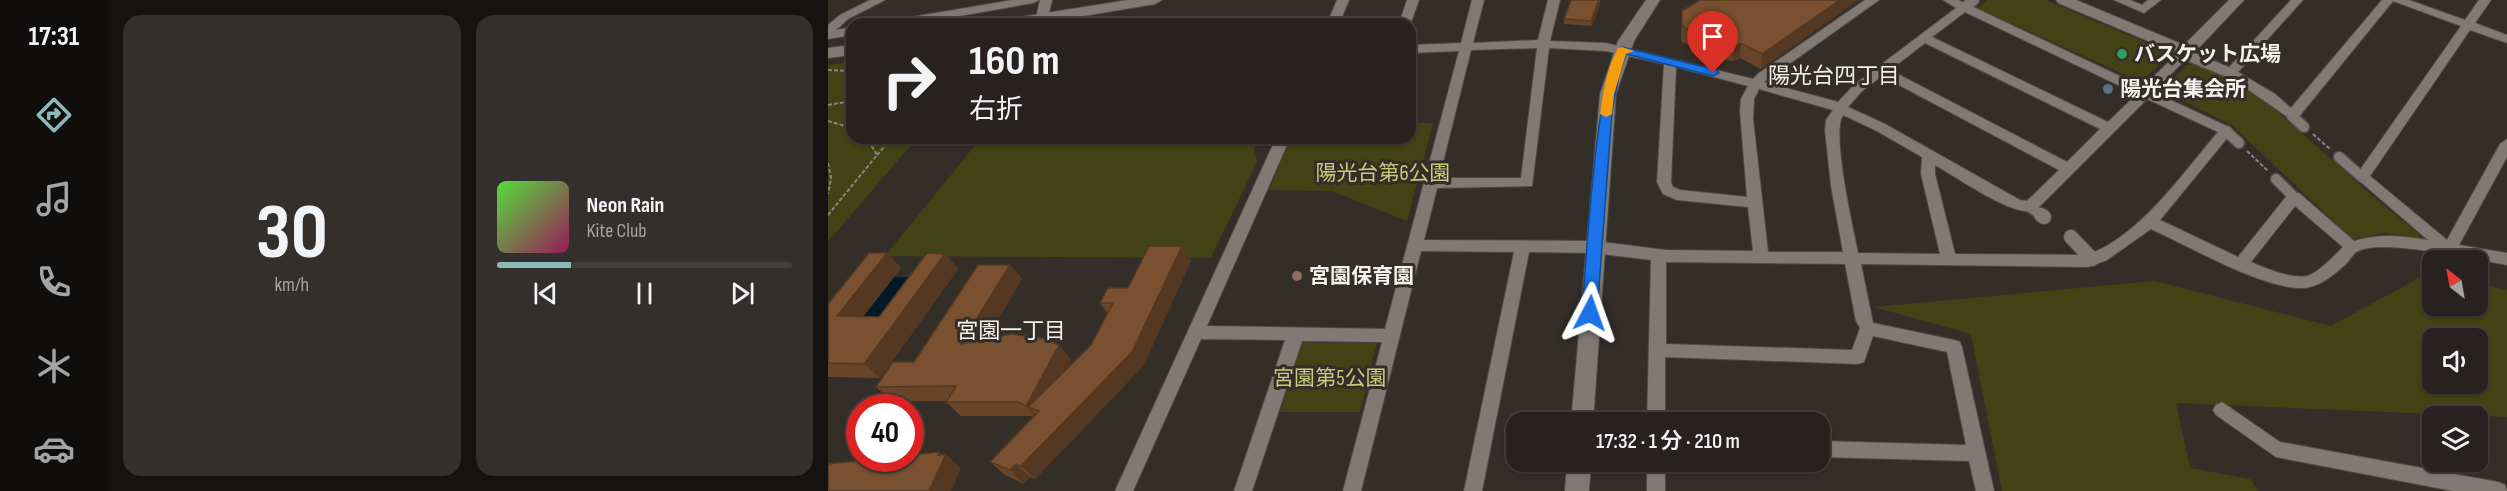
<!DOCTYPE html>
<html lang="ja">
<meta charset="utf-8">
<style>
body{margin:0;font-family:"Sofia Sans Condensed","Noto Sans JP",sans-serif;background:#332f2c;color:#f1f3f6;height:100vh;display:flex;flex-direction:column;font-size:22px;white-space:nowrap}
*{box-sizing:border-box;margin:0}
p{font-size:20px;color:#a4a4a4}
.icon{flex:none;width:33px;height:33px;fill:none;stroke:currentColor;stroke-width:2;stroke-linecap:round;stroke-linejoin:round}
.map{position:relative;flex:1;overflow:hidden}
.side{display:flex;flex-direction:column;gap:15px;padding:15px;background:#151311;width:720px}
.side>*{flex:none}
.top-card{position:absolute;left:18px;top:18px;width:570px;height:126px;border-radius:18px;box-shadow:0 2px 4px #0004,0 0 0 2px #433f3d;background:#27221f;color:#f1f3f6;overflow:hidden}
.needle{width:39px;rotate:329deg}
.buttons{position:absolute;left:1594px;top:250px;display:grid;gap:12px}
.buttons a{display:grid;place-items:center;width:66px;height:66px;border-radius:12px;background:#27221f;box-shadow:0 2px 4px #0004,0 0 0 2px #433f3d;font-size:30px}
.speed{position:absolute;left:18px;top:394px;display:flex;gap:12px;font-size:30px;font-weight:700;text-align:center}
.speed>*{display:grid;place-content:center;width:78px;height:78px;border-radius:50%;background:#27221f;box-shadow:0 2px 4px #0004,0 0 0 2px #433f3d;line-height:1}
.speed .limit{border:9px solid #d22;background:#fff;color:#111}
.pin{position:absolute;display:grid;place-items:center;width:51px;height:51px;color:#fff;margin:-62px -26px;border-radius:50% 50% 50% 0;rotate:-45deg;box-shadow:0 0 6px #0007}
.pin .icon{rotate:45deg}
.me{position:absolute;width:66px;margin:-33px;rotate:4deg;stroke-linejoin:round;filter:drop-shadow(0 0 4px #0008)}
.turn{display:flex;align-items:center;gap:21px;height:126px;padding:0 24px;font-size:27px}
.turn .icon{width:78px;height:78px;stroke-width:2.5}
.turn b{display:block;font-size:42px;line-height:51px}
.side .widget{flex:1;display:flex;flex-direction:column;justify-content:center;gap:9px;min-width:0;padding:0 21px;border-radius:18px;background:#332f2c}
.side .dial{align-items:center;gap:0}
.dial b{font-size:78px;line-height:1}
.song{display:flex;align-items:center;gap:18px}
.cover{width:72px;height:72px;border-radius:9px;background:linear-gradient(135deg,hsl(110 70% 55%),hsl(330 70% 35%))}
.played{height:6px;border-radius:3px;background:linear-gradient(90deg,#8bbbb9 25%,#433f3d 25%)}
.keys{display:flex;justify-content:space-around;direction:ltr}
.side .tiles{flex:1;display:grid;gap:15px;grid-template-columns:repeat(2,1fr)}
.trip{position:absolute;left:678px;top:412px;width:324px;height:60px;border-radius:18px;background:#27221f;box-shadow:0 2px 4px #0004,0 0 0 2px #433f3d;font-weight:600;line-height:60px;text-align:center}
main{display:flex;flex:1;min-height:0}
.tabs{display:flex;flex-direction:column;width:108px;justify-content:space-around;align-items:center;background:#100e0c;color:#a4a4a4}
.tabs .icon{width:42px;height:42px}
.tabs .current{color:#8bbbb9}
.tabs b{font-size:27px;color:#f1f3f6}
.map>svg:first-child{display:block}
.green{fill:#414314;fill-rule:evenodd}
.water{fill:#021929}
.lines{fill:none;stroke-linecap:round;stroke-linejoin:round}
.pedestrian-far1-casing{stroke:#504a47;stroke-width:13}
.pedestrian-casing{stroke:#504a47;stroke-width:16}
.minor-casing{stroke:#504a47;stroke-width:2}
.tertiary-casing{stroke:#504a47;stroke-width:2}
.path{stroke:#8a8581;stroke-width:2;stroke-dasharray:4 2;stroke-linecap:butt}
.pedestrian-far1{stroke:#807974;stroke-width:10}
.pedestrian{stroke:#807974;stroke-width:14}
.minor{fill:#807974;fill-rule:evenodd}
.tertiary{fill:#807974;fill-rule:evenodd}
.wall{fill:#684529}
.shaded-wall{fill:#553822}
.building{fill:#795030;stroke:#553822;stroke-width:1.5}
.route{fill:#1a73e8;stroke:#114b97;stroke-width:1.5}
.slow{fill:#f59e0b}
.leisure-dot{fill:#2e9e5b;stroke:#342e29;stroke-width:2}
.service-dot{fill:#5c6f8a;stroke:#342e29;stroke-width:2}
.education-dot{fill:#8d6e63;stroke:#342e29;stroke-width:2}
.labels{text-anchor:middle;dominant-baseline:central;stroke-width:6;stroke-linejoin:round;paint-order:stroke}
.poi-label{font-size:21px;font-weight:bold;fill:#f4f0ed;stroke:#342e29;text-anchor:start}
.park-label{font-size:21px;fill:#c7cb7c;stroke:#342e29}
.neighbourhood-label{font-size:22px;fill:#f4f0ed;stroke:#342e29}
</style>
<main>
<nav class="tabs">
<b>17:31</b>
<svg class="icon current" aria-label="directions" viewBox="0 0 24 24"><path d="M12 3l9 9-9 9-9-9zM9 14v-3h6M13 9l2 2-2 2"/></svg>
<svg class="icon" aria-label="music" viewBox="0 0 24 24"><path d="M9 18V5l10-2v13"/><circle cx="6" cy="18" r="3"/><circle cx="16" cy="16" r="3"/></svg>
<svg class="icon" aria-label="phone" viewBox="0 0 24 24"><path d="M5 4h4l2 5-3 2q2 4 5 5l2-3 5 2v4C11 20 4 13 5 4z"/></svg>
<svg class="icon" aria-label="climate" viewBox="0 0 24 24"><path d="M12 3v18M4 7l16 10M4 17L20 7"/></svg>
<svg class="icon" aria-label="car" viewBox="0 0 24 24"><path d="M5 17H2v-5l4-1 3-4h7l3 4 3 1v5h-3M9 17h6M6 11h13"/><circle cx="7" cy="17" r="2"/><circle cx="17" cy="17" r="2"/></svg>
</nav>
<section class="side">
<div class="tiles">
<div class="widget dial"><b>30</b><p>km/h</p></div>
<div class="widget">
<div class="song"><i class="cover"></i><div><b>Neon Rain</b><p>Kite Club</p></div></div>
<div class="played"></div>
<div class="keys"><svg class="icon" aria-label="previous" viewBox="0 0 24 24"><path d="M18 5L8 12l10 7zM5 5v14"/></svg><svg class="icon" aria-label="pause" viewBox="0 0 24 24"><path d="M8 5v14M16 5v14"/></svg><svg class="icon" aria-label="next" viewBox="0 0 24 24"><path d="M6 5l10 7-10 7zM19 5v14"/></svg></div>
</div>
</div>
</section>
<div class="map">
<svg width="1679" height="491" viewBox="0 0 1679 491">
<rect width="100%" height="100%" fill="#342e29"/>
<g class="green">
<polygon points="1159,0 1218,0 1335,50 1339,57 1313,82 1149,8"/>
<polygon points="24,62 24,138 89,138 0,242 0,65"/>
<polygon points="1359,65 1367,65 1401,79 1434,98 1541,193 1591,234 1591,238 1556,233 1524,239 1404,125 1339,93 1335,89"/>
<polygon points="582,123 605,123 579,221 504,191 441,190 462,138 582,138"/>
<polygon points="153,138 424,138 429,162 383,258 57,256"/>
<path d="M1600 273 1605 274V306H1650V284L1679 290V417L1348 403 1362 468 1422 479 1431 491H1174L1143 334 1046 307 1326 281 1503 326ZM1605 339H1650V384H1605Z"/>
<polygon points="473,343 549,343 532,412 452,412"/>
</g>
<polygon class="water" points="65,277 105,278 66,331 25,330"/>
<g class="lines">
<g class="pedestrian-far1-casing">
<g id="pedestrian-far1">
<polyline points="1137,7 1146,0"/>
<polyline points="1356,54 1402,73"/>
<polyline points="1464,116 1476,127"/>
<polyline points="1398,131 1411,143"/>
<polyline points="1511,157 1534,177"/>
<polyline points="1448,179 1466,197"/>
<polyline points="1202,207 1215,216"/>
</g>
</g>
<g class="pedestrian-casing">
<g id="pedestrian">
<polyline points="1213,215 1216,217"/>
<polyline points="1243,237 1264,259"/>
</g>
</g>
<g class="minor-casing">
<g id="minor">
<polygon points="42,0 57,0 20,19 8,30 24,27 24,35 0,39 0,25 12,15"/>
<polygon points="185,0 211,0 205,3 86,24 60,24 66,20"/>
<polygon points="212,0 224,0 220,18 214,21 208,18"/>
<polygon points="509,0 521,0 511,24 499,24"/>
<polygon points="579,0 591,0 582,25 571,24"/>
<path d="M644 0H656L645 43 710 40 720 0H732L722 41 778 43 925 79 931 73 1037 0H1051L936 82 1010 102 1026 85 1128 8 1115 0H1130L1141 5 1315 87 1354 49H1362V55L1325 92 1403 128 1405 131 1332 220 1410 257 1461 193H1471L1526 241C1552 233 1574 236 1600 240L1527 177 1633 26 1565 1 1469 119 1464 120 1396 73 1463 0H1475L1410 72 1447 94 1463 108 1554 0H1581L1637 20 1651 0H1663L1647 23 1679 35V43L1642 30 1542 176 1619 240 1672 144 1679 139V157L1631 245 1679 253V265C1649 260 1554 238 1530 251 1525 253 1522 260 1518 264 1504 276 1490 289 1471 288 1429 286 1363 247 1323 229L1279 260 1260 267 1033 264 1045 323 1126 340 1132 342 1134 347 1166 491H1148L1141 461 992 457V441L1138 445 1119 352 1045 336 1036 362 1030 364 837 357V423H819L823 260 766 253 701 252 654 491H636L686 252 593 251 533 491H515L554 342 474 341 424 491H406L457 340 373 339 305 491H287L448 138H462L379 326 557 329 631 51 582 53V45L633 43ZM1137 12 1309 94 1280 122 1104 37ZM1097 43 1272 129 1239 162 1062 70ZM709 48 693 178H611L643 50ZM721 48 778 51 836 64 829 182 835 194 849 200 920 207 925 251 838 250 766 241 596 240 609 188 704 186ZM848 67 920 86 913 99 912 111 919 197 852 190 845 187 843 182ZM1054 76 1231 170 1199 201 1192 200 1057 124 1020 107 1034 91ZM931 89 1005 110 998 120 997 130 1003 186 1015 252H940L925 119 926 99ZM1319 99 1390 132C1355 173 1311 237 1259 255L1127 254 1107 174V165C1129 177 1184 217 1207 211ZM1015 115 1047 130 1094 157 1093 174 1112 254 1030 253C1025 227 1003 134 1015 115ZM1467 206 1515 247C1506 256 1493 270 1482 275 1468 281 1436 268 1423 262ZM838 262 1017 264 1028 321 1032 328 1024 350 838 344Z"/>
<polygon points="1286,0 1302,0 1314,5 1320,0 1333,0 1316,13"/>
<polygon points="1394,402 1452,442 1670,482 1677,485 1679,491 1625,491 1448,457 1388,415 1385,410 1388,405"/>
<rect x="819" y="462" width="18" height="29"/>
</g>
</g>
<g class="tertiary-casing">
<g id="tertiary">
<polygon points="300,0 334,0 327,4 208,24 172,24 180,19"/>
<polygon points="818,0 832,0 806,41 788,94 765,423 743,423 772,94 790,41"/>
<polygon points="1228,0 1248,0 1356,45 1401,0 1416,0 1364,55 1358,57 1230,3"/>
<polygon points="24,45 24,55 0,58 0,48"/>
<polygon points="739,462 763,462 761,491 737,491"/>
</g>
</g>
<g class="path">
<polyline points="0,70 24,71"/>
<polyline points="0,105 24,101"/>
<polyline points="0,121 24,128"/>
<polyline points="1485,134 1503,150"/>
<polyline points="1419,151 1440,171"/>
<polyline points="49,155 64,138"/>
<polyline points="0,163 3,178 0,194"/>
<polyline points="0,215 49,155 39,138"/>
</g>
<use href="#pedestrian-far1" class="pedestrian-far1"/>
<use href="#pedestrian" class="pedestrian"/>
<use href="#minor" class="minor"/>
<use href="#tertiary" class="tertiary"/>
</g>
<g class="wall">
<polygon points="872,0 1030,0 933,69 912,58 905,61 885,58 853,41 854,11"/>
<polygon points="772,3 764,26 736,24 736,19"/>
<polygon points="59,253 73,268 35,316 51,317 117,254 130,269 52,378 0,377 0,304"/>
<polygon points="363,261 315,366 207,479 202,477 196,484 177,475 162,462 205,417 203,416 133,416 118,402 120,401 64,401 48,387 86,362 182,265 194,279 158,339 231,345 243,360 238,370 263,345 279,313 272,303 300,288"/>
</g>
<g class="shaded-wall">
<polygon points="771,0 772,0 772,3 764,26 763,21"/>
<polygon points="1012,0 1030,0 933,69 934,54"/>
<polygon points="913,43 912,58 905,61 906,46"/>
<polygon points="354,246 363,261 315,366 207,479 193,466"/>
<polygon points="59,253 73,268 25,330 9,316"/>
<polygon points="117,254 130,269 52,378 36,364"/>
<polygon points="182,265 194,279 146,358 133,344"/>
<polygon points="231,345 243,360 214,415 211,411 200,407 212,419 211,420 198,406"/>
<polygon points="111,452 117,457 118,454 133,468 123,491 101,491"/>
<polygon points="188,464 202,477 196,484 182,470"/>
</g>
<g class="building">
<polygon points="743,0 771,0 763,21 736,19"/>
<polygon points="872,0 1012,0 934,54 913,43 906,46 885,43 854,26 854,11"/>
<polygon points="321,246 354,246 304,352 193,466 188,464 182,470 162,462 211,411 200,407 263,345 285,303 272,303 280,288 300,288"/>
<polygon points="41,253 59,253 9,316 51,317 99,253 117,254 36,364 0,363 0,304"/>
<polygon points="150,265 182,265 133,344 183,334 214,338 231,345 198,406 190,402 118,402 128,386 48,387 65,362 86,362"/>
<polygon points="111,452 110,455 118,454 101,491 0,491 0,464 45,459 82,459 82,455"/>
</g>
<path class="route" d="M794 47 889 70 891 73 885 76 798 54 791 75 784 112 769 313 767 317H756L754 313C757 278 769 55 794 47Z"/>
<path class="slow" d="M794 47 806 51 798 54 797 57 786 94 784 114 778 117 772 114C775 92 779 67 790 48Z"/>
<circle class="leisure-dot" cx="1294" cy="54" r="6"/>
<circle class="service-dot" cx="1280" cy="89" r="6"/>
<circle class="education-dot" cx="469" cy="276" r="6"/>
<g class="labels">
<g class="poi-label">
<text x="1306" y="54">バスケット広場</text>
<text x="1292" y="89">陽光台集会所</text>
<text x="481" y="276">宮園保育園</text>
</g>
<g class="park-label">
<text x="555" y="173">陽光台第6公園</text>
<text x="502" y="378">宮園第5公園</text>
</g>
<g class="neighbourhood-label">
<text x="1006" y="76">陽光台四丁目</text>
<text x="183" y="331">宮園一丁目</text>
</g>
</g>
</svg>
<div class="buttons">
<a><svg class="needle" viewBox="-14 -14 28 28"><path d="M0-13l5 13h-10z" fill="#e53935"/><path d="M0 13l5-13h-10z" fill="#a4a4a4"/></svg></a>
<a><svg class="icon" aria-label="sound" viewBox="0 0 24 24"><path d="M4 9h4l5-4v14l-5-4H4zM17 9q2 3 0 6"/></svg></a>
<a><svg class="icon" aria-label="layers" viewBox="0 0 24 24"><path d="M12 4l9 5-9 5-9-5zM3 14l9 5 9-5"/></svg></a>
</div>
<div class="speed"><div class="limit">40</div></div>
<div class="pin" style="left:885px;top:73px;background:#d93025"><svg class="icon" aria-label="arrive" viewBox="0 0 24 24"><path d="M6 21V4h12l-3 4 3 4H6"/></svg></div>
<svg class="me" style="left:762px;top:313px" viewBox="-20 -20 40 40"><path d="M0-17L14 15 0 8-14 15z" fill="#1a73e8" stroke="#fff" stroke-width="4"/></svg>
<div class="trip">17:32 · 1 分 · 210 m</div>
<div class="top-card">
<div class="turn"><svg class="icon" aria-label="right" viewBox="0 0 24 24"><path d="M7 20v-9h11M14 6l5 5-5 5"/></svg><div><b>160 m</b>右折</div></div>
</div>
</div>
</main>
